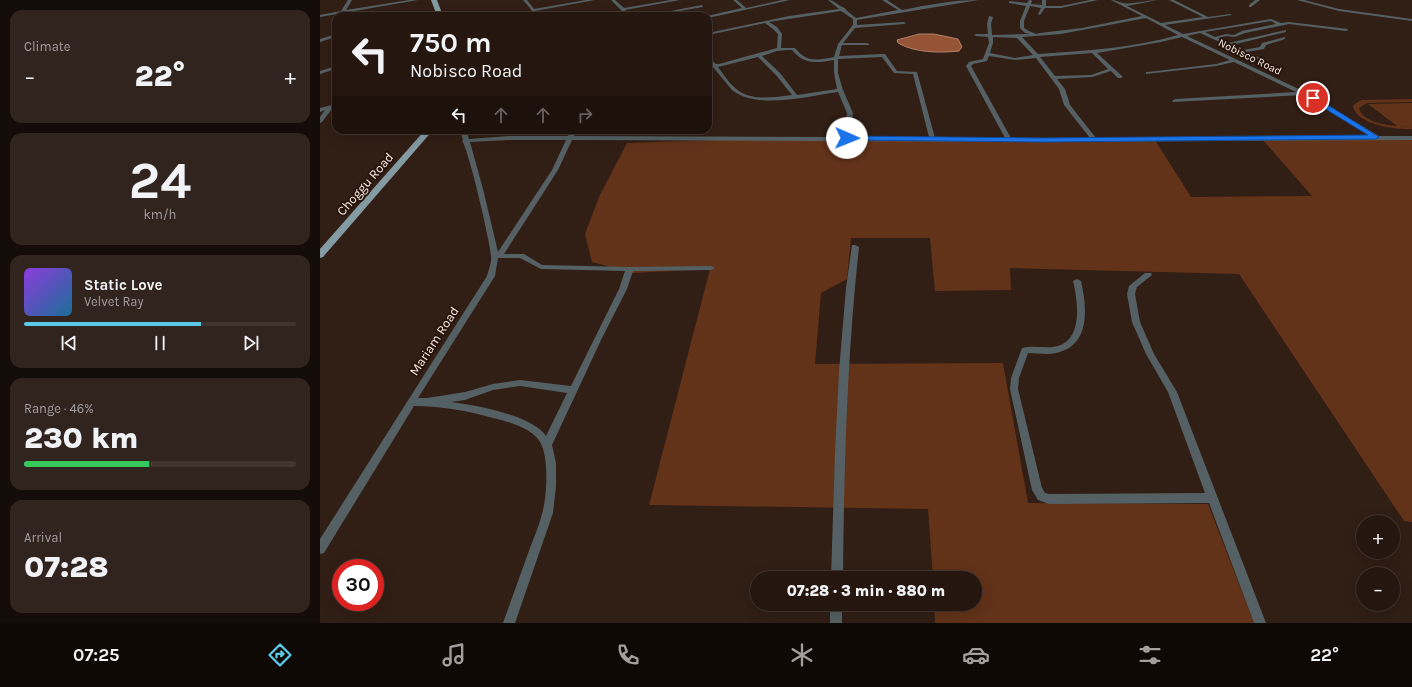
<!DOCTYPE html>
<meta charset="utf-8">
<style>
body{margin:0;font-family:Karla,sans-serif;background:#31231e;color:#f1f3f6;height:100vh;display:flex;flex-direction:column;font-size:15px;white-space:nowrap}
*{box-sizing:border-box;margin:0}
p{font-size:13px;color:#a39f9f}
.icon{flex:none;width:22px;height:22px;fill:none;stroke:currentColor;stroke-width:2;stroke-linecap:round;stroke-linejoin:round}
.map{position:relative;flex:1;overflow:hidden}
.drawer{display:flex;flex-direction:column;gap:10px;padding:10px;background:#140c09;width:320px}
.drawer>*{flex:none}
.banner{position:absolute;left:12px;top:12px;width:380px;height:122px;border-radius:12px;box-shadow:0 4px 16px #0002,0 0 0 1px #423530;background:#251610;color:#f1f3f6;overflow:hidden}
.buttons{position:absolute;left:1036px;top:515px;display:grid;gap:8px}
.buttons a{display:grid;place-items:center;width:44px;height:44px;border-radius:50%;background:#251610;box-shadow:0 4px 16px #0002,0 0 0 1px #423530;font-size:20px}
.speed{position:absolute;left:12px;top:559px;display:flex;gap:8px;font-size:20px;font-weight:700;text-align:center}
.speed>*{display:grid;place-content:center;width:52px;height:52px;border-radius:50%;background:#251610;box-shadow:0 4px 16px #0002,0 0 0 1px #423530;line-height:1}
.speed .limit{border:6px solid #d22;background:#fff;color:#111}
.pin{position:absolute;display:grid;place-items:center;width:34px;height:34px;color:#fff;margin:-17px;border:2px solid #fff;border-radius:50%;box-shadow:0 1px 4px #0007}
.me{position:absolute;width:44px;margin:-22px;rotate:91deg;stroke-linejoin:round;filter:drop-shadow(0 0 3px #0008)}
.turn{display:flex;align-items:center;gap:14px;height:84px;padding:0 12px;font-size:18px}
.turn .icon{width:52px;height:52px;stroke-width:2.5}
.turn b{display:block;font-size:28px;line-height:34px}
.lanes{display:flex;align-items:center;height:38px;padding:0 12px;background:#0003;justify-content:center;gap:20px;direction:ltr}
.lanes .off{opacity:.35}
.big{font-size:30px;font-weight:800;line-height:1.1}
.drawer .widget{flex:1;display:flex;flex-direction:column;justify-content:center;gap:6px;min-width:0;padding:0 14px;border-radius:12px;background:#31231e}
.drawer .dial{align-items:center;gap:0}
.dial b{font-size:52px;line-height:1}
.song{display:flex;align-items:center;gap:12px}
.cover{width:48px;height:48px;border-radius:6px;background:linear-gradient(135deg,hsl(270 70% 55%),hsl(200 70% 35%))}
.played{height:4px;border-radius:2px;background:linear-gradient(90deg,#5bc8e6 65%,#423530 65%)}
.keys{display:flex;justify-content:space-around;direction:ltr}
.heat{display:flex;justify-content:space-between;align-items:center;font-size:22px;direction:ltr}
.charge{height:6px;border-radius:3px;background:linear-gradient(90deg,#34c759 46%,#423530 0)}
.trip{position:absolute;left:430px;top:571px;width:232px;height:40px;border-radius:20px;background:#251610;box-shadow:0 4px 16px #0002,0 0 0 1px #423530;font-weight:800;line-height:40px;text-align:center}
.dock{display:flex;height:64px;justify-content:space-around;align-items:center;background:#0f0906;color:#a39f9f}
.dock .icon{width:28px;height:28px}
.dock .current{color:#5bc8e6}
.dock b{font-size:18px;color:#f1f3f6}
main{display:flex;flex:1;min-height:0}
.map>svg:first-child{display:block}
.green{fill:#623219}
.water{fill:#955435;stroke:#b3816a}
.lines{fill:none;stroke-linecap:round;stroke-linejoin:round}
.minor{fill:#546063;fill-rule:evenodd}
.major{fill:#849ba3;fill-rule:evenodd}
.route{fill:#1a73e8;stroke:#114b97}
.labels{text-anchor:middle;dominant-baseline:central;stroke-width:4;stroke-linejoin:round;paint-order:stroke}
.far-street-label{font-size:11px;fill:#f8eae4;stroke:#27150c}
.street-label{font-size:13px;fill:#f8eae4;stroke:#27150c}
</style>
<main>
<section class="drawer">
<div class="widget"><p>Climate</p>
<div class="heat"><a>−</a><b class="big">22°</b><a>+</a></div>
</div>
<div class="widget dial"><b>24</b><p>km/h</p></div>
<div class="widget">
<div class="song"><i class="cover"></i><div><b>Static Love</b><p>Velvet Ray</p></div></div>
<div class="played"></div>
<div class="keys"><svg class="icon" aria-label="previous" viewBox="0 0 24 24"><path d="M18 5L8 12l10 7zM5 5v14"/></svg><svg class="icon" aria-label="pause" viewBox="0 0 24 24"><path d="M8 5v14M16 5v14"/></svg><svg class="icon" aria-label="next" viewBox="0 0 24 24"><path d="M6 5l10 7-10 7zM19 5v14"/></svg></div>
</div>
<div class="widget"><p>Range · 46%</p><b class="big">230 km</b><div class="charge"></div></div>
<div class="widget"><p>Arrival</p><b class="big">07:28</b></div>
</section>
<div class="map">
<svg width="1092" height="623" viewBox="0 0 1092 623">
<rect width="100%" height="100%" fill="#311e15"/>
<g class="green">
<path d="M1092 99V102L1047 103 1039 108C1043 125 1078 127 1092 126V129C1077 130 1036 125 1033 106L1036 103 1042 100Z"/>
<polygon points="1092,103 1092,126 1077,126 1048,104"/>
<polygon points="420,139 835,140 871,197 992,196 942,139 1092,140 1092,522 1084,521 919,274 690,268 691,290 615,291 610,238 531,238 527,279 501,293 495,364 683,363 708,503 888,504 934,623 615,623 614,604 655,604 655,578 613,578 608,509 329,505 390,269 313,273 272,262 265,234 279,197 307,143"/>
</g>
<path class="water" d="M599 34H614L638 39 642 47 639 51C620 53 595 53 578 43L577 40Z"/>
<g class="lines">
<g class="minor">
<polygon points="28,0 32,0 26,10 89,0 98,0 0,17 0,15 21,11"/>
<polygon points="203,0 207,0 214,9 266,0 275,0 215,11 218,16 214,16 210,8"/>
<polygon points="291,0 295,0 304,8 351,0 360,0 305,10 308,16 304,16 301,10"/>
<polygon points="413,0 417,0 426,8 462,0 470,0 388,18 387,16 422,8"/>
<path d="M508 0C515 0 519 7 525 8L526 10 536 18 578 10 562 0H567L582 10C607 5 633 0 659 0L537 20V25L584 22 586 23 584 24 535 28 523 43H547L549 44V45H522L519 56 563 54H565L577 71 597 72 615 138H685L646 66 649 62 663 59 669 43 668 37 656 36 654 35 656 34H668L667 24 669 16 673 17 671 24 672 35 710 34 705 33 700 28V21L706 6 689 3V1L707 3 709 0H711L712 1 711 4 722 5V0H726V6H741L770 0H778L741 8H725L720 15 718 14 721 8 710 6 704 21V28L709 31 716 34 720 33 762 28 822 16 791 0C796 0 798 2 803 3 808 5 830 0 838 0L807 6 841 23 883 17 849 0H854L888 17 910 14 912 15 845 25 863 34 951 19 961 23 969 22 1028 29V30L1026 31 969 24 925 33 915 37 906 36 898 38 908 43 966 30V32L912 45 923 50 940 47 942 43 965 37V39L946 45 944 49 927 52 945 60V62H943L880 33 867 36 985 92 1059 136H1092V140L723 142 252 140 238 170 184 254H204L222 265 310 267 391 266 395 268 391 270 313 271 307 289 282 338 232 445 236 463V486L233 513 195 623H183C192 598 201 573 210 548 214 537 219 526 222 514 227 497 230 453 218 439 207 426 185 421 169 417 144 410 119 406 94 406L4 553 0 554V539L167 276C169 269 172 261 171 255 170 241 148 147 142 141L143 140 140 130H146L149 139 189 136H248L251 130H257L254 136 524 137 527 113 518 92C489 96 436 110 412 90L388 61V57L396 64H399L457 48 458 34 453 29 445 23 388 35V33L469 16 519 9ZM521 11 533 19V25L518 44 514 57C497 60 487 63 475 48H461L462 34 457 27 449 22ZM826 18 858 35C813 48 765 51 718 54L702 37 741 34ZM951 21 956 24 922 31 914 35 906 34 895 37 885 32ZM673 37 697 38 713 55 695 58 670 53 673 43ZM862 37 910 60 896 64 828 72H826V74L896 66 914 62 976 92 855 99 852 101 853 102 982 95 1051 136 776 138 750 105 745 89 737 79 772 77 791 71 798 78H802V76L777 53 841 42ZM467 50H472C484 65 497 63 514 60V73L517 89 477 95 460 73 442 56 457 51ZM772 53 788 69 771 75 735 76 720 57ZM669 56 695 60 716 58 739 89 744 105 770 138H691L651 66 653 64 667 61ZM438 57 456 75 472 95C456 97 433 101 419 91 410 85 404 75 398 67ZM562 57 574 73 593 74 609 137H530L533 113 523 90 518 73V59ZM189 140H246L232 170 178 252 163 189 150 142ZM178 258H200L221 269 305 271 299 289 251 386 200 380 173 384 145 392 107 398H98L175 276ZM200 386 247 393 226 436C212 415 155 405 131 402L145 400 173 390Z"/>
<polygon points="935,0 940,0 931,7 929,7 929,5"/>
<polygon points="977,0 984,0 1019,9 1092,19 1092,21 1019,11"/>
<polygon points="382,5 383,7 342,14 340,13"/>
<polygon points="260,12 261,12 261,14 241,16"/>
<polygon points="16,34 16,37 0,42 0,39"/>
<polygon points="16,66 16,69 0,74 0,71"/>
<polygon points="16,104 16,108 12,109 2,122 0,123 0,117 5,110 0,112 0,108"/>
<path d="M532 245H535L539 247C527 357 524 467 523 578H511L515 453 519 371 526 288Z"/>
<path d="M825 273H831L832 275 817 287 815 294 820 322 834 354 857 392 946 623H934L889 503 729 504 718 500 712 490 690 389 691 378 702 348C712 345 723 348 733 347 764 343 758 302 753 281L757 279 761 281C767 307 771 346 736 353 727 355 717 353 708 353L699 378 698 389 722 488 725 493 729 494 885 493 848 392 826 354 812 322 807 294 809 286Z"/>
<rect x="510" y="604" width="12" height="19"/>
</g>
<g class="major">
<polygon points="111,0 117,0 123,16 117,16"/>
<polygon points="105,130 113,130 3,257 0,258 0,249"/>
</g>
</g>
<polygon class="route" points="991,97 995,97 1059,137 1056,139 723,142 527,140 524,138 527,136 723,138 1048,135 991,100"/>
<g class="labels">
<g class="far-street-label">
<text transform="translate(930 57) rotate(26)">Nobisco Road</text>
</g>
<g class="street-label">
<text transform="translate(45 184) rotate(-49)">Choggu Road</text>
<text transform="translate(114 341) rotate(-57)">Mariam Road</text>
</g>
</g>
</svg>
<div class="buttons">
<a>+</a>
<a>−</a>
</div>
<div class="speed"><div class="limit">30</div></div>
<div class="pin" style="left:993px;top:98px;background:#d93025"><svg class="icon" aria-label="arrive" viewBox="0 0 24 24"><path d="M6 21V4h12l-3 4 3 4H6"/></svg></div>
<svg class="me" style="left:527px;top:138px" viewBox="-20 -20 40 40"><circle r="19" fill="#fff"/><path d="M0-13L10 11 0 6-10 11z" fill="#1a73e8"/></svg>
<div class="trip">07:28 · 3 min · 880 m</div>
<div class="banner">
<div class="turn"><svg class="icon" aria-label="left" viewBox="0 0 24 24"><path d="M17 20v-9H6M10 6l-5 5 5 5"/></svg><div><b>750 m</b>Nobisco Road</div></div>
<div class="lanes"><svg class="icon" aria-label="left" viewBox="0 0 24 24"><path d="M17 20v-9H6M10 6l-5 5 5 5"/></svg><svg class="icon off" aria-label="ahead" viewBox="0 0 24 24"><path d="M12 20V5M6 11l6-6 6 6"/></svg><svg class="icon off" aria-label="ahead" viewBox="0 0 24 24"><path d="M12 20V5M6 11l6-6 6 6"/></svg><svg class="icon off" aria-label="right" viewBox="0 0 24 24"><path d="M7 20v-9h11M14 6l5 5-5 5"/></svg></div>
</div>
</div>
</main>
<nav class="dock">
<b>07:25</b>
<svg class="icon current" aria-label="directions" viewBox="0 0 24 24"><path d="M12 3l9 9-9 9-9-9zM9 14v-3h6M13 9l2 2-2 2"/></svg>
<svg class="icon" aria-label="music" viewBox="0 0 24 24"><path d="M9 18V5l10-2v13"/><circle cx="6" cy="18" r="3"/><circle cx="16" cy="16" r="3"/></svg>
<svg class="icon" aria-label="phone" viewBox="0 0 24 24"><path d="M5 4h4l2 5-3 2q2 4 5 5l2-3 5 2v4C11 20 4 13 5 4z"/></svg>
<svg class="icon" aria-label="climate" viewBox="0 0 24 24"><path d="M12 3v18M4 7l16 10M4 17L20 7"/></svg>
<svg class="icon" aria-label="car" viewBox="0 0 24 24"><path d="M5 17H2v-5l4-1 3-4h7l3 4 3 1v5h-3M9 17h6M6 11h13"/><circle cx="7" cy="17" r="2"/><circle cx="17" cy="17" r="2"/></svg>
<svg class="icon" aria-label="filters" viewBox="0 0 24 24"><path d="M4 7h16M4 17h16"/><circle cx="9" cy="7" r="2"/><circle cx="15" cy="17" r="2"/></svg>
<b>22°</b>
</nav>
